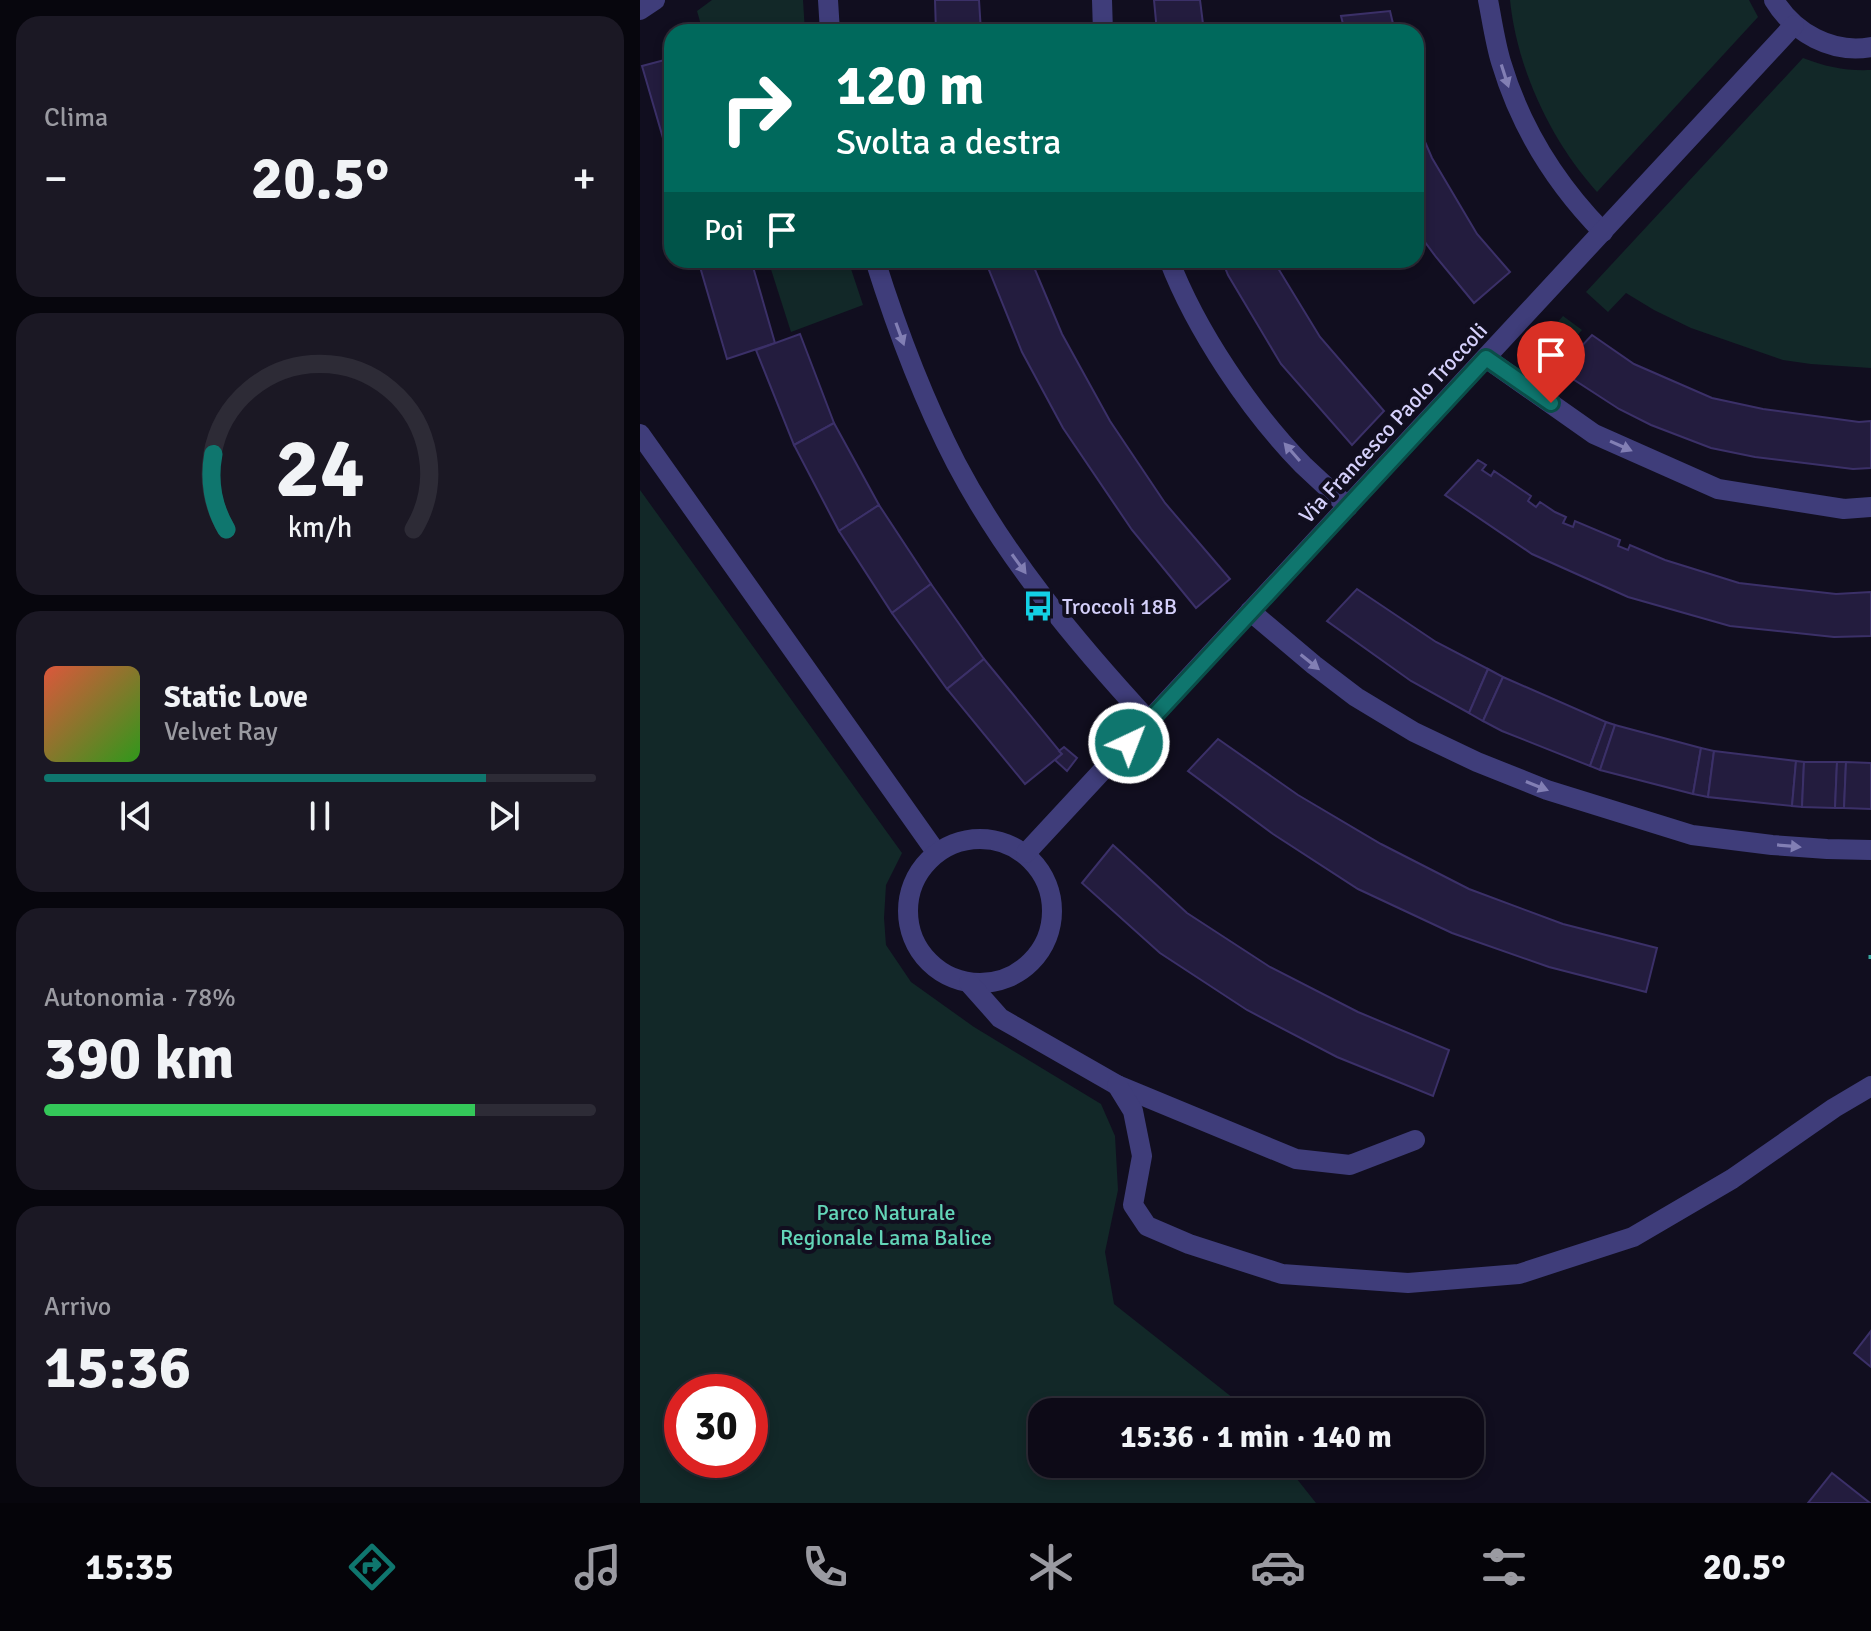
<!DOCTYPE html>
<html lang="it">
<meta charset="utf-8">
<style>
body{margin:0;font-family:Signika,sans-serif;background:#1b1824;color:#f1f3f6;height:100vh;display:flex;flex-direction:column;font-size:30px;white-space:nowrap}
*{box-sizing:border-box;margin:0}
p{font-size:26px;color:#9a9aa1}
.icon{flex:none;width:44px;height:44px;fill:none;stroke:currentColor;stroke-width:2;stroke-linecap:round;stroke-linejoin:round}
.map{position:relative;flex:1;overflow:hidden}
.details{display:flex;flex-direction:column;gap:16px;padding:16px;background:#07060d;width:640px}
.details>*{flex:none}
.hud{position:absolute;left:24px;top:24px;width:760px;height:244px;border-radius:24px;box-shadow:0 4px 12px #0003,0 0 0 2px #2d2b36;background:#00695c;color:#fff;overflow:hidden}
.speed{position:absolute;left:24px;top:1374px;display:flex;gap:16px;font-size:40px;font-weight:700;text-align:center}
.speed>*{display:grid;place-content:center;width:104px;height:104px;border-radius:50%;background:#0d0a17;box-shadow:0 4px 12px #0003,0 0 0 2px #2d2b36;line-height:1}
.speed .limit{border:12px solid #d22;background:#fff;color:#111}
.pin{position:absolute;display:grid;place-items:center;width:68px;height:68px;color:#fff;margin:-82px -34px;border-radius:50% 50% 50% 0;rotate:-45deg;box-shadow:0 0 8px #0007}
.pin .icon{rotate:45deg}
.me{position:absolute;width:88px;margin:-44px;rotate:43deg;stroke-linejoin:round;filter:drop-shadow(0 0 6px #0008)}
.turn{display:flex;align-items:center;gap:28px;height:168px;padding:0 40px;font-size:36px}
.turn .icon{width:104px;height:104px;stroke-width:2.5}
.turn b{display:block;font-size:56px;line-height:68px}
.then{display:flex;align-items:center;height:76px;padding:0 40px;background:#0003;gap:16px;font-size:30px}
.big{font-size:60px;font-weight:700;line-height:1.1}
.details .widget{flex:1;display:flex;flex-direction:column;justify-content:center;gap:12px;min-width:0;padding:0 28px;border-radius:24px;background:#1b1824}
.details .dial{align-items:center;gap:0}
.dial svg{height:208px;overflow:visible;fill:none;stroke:#2d2b36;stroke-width:7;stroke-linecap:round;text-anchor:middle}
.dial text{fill:#f1f3f6;stroke:none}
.song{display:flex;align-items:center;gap:24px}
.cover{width:96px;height:96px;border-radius:12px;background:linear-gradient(135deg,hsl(10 70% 55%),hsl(110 70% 35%))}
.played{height:8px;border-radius:4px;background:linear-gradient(90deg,#0f766e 80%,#2d2b36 80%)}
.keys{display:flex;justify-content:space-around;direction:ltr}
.heat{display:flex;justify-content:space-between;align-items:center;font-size:44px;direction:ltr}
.charge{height:12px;border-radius:6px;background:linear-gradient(90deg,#34c759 78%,#2d2b36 0)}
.trip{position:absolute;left:388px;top:1398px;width:456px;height:80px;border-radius:24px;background:#0d0a17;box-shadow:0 4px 12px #0003,0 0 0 2px #2d2b36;font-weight:700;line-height:80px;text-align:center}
.tabs{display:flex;height:128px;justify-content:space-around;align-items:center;background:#050409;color:#9a9aa1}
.tabs .icon{width:56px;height:56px}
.tabs .active{color:#0f766e}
.tabs b{font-size:36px;color:#f1f3f6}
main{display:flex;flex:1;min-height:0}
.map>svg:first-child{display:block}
.green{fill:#122828;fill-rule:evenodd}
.building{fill:#231c3e;stroke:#3b3068;stroke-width:2}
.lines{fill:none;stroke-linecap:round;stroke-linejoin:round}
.path{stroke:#37a8a1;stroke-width:5;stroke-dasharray:4 6;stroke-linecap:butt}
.minor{stroke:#3f3d7a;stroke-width:20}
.oneway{fill:#827fb4}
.route-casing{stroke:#0a4d48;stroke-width:20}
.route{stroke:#0f766e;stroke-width:14}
.labels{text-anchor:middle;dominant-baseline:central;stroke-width:8;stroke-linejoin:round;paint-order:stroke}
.street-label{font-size:22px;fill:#d5d0fb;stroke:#110e1f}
.poi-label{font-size:22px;fill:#d5d0fb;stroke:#110e1f;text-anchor:start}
.park-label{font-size:22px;fill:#63d5b8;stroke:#110e1f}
</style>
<main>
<section class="details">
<div class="widget"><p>Clima</p>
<div class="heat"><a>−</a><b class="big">20.5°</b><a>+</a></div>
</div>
<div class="widget dial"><svg viewBox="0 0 100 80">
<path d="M14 69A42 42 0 1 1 86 69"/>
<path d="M14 69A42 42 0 0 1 9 40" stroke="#0f766e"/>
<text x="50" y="56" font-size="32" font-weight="700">24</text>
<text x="50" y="72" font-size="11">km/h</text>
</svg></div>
<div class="widget">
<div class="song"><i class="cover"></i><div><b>Static Love</b><p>Velvet Ray</p></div></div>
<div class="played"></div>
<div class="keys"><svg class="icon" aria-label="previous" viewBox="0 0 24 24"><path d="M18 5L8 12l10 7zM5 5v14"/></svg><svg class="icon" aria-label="pause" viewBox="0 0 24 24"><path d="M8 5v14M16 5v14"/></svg><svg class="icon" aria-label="next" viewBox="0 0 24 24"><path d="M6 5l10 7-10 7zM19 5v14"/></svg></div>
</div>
<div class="widget"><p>Autonomia · 78%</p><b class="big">390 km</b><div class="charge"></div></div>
<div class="widget"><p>Arrivo</p><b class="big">15:36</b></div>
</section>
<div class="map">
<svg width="1231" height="1503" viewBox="0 0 1231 1503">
<rect width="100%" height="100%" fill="#110e1f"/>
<g class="green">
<polygon points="72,0 163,0 165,32 63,32 57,11"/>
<path d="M870 0H1109L1118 17 957 192C911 141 877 69 870 0Z"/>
<path d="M1163 58C1186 67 1206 71 1231 70V368L1171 364 1143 360 1051 328 1014 310 986 293 968 312 946 292Z"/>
<polygon points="128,260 208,260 223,305 151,332"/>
<polygon points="923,316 942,330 901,375 883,361"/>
<path d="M0 490 262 853 246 885 244 918 246 945 271 982 334 1027 461 1104 475 1136 478 1190 465 1252 474 1304 593 1398 604 1412H402V1464H645L676 1503H0ZM42 1392H110V1460H42Z"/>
</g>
<g class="building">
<polygon points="295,0 339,0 341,32 296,32"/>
<polygon points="514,0 560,0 564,32 517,32"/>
<polygon points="750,11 755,32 705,32 701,16"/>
<polygon points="32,58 32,169 2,66"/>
<polygon points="776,121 792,158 837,234 870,272 834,303 796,257 776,230"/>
<polygon points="58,260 111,260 135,343 87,359"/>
<polygon points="345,260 391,260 422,334 470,421 525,503 590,579 556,608 492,530 423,428 382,352"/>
<polygon points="582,260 633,260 680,337 744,411 712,445 641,364 588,275"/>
<polygon points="160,334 194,423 154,445 116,350"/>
<polygon points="952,335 994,364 1072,398 1123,409 1219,422 1231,421 1231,468 1213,469 1115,457 1071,448 1011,425 979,409 919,370"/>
<polygon points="194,423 239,505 199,531 154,445"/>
<polygon points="838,460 846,465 842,470 851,476 854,471 891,496 888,501 896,507 900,502 915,512 926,517 923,523 933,527 935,521 980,540 978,546 988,550 990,545 1025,560 1099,583 1196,594 1231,592 1231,636 1194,637 1090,626 988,597 892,554 805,495"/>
<polygon points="239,505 291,584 252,613 199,531"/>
<polygon points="291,584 344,659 307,689 252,613"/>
<polygon points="717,589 796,642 848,669 829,713 771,681 687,621"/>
<polygon points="344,659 422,754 385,784 307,689"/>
<polygon points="848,669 863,677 843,721 829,713"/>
<polygon points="863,677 966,722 950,766 862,731 843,721"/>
<polygon points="966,722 975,725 960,770 950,766"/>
<polygon points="975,725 1061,748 1053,794 960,770"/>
<polygon points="578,739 658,795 741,844 829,889 923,924 1017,948 1006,992 909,967 812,933 718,889 633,834 548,771"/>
<polygon points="424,747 437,758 427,771 415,760 422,754 419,751"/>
<polygon points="1061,748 1074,751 1068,797 1053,794"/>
<polygon points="1074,751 1156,761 1152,806 1068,797"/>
<polygon points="1156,761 1164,762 1162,807 1152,806"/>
<polygon points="1164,762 1197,762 1195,808 1162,807"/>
<polygon points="1197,762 1206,762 1204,808 1195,808"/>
<polygon points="1206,762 1231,763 1231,809 1204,808"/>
<polygon points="473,845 547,913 630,967 718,1012 809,1050 793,1096 697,1057 607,1010 520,953 442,883"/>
<polygon points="1231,1331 1231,1367 1214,1353"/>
<polygon points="1192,1473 1230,1503 1168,1503"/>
</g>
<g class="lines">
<polyline class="path" points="1231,955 1231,965"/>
<g class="minor">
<polyline points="188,0 190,32"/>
<polyline points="462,0 463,32"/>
<path d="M848 0C852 20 855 42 861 62 880 126 916 184 963 232"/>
<path d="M1134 0C1154 33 1192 54 1231 47"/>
<polyline points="0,10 15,0"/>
<path d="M235 260C257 330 283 399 316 463 366 558 437 643 509 721"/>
<path d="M529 260C556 330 610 411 663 465 678 479 693 493 708 507"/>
<polyline points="846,358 954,434 1078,489 1204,509 1231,507"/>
<polyline points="0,434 296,852"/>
<polyline points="610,611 674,665 716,697 774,732 837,762 907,790 1052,835 1132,845 1187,849 1231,850"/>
<circle cx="340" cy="911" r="72"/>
<polyline points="386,853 1154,25"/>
<polyline points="329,983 360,1018 477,1085 656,1159 710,1165 775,1140"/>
<polyline points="477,1085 493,1111 502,1156 493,1205 507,1226 549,1244 642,1274 768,1283 879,1274 993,1237 1092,1179 1194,1108 1231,1086"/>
</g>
</g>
<defs><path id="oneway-solid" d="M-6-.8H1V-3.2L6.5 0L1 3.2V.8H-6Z" transform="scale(2)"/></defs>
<g class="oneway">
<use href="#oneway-solid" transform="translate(865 76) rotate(72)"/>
<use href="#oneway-solid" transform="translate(260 334) rotate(70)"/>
<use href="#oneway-solid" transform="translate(981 446) rotate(24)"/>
<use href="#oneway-solid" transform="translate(652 452) rotate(-131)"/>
<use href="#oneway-solid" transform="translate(379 564) rotate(54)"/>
<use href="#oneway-solid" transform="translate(670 662) rotate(39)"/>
<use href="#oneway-solid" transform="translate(897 786) rotate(22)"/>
<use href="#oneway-solid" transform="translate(1149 846) rotate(5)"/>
</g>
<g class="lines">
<g class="route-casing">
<polyline id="route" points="489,743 846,358 911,403"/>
</g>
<use href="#route" class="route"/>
</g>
<defs>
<g id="bus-bare" transform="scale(2.4)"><path d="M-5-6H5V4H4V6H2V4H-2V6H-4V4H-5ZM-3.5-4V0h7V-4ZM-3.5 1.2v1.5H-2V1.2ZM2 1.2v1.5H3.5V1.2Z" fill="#13d0e5" stroke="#110e1f" stroke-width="2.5" paint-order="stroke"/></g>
</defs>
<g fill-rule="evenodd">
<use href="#bus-bare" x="398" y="606"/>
</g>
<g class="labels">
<g class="street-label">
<text transform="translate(753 423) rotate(-47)">Via Francesco Paolo Troccoli</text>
</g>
<g class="poi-label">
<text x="422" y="606">Troccoli 18B</text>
</g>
<g class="park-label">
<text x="246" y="1212">Parco Naturale<tspan x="246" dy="25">Regionale Lama Balice</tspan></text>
</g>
</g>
</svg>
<div class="speed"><div class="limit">30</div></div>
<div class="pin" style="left:911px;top:403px;background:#d93025"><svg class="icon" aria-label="arrive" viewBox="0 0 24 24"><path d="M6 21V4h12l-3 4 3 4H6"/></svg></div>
<svg class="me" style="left:489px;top:743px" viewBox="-20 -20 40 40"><circle r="17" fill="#0f766e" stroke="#fff" stroke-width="3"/><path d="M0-11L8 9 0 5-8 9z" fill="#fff"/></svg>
<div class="trip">15:36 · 1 min · 140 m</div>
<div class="hud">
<div class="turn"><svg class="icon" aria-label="right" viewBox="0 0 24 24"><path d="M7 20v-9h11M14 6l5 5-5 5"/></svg><div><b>120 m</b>Svolta a destra</div></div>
<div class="then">Poi<svg class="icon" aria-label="arrive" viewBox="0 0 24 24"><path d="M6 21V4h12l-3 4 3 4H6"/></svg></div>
</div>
</div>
</main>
<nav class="tabs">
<b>15:35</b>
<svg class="icon active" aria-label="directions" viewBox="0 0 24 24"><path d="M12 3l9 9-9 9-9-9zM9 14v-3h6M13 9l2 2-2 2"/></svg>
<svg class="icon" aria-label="music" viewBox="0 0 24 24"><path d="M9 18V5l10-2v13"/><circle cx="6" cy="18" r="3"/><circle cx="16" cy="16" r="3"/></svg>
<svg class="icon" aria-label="phone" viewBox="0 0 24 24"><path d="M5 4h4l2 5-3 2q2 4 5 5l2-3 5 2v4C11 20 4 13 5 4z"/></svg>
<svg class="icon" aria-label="climate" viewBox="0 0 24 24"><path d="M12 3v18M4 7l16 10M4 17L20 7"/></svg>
<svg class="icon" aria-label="car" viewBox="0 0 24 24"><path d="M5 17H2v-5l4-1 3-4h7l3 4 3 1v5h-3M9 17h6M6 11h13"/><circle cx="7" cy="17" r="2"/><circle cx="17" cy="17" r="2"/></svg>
<svg class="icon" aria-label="filters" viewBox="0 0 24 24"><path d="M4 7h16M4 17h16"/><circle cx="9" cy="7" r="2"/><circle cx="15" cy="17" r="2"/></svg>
<b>20.5°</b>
</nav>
